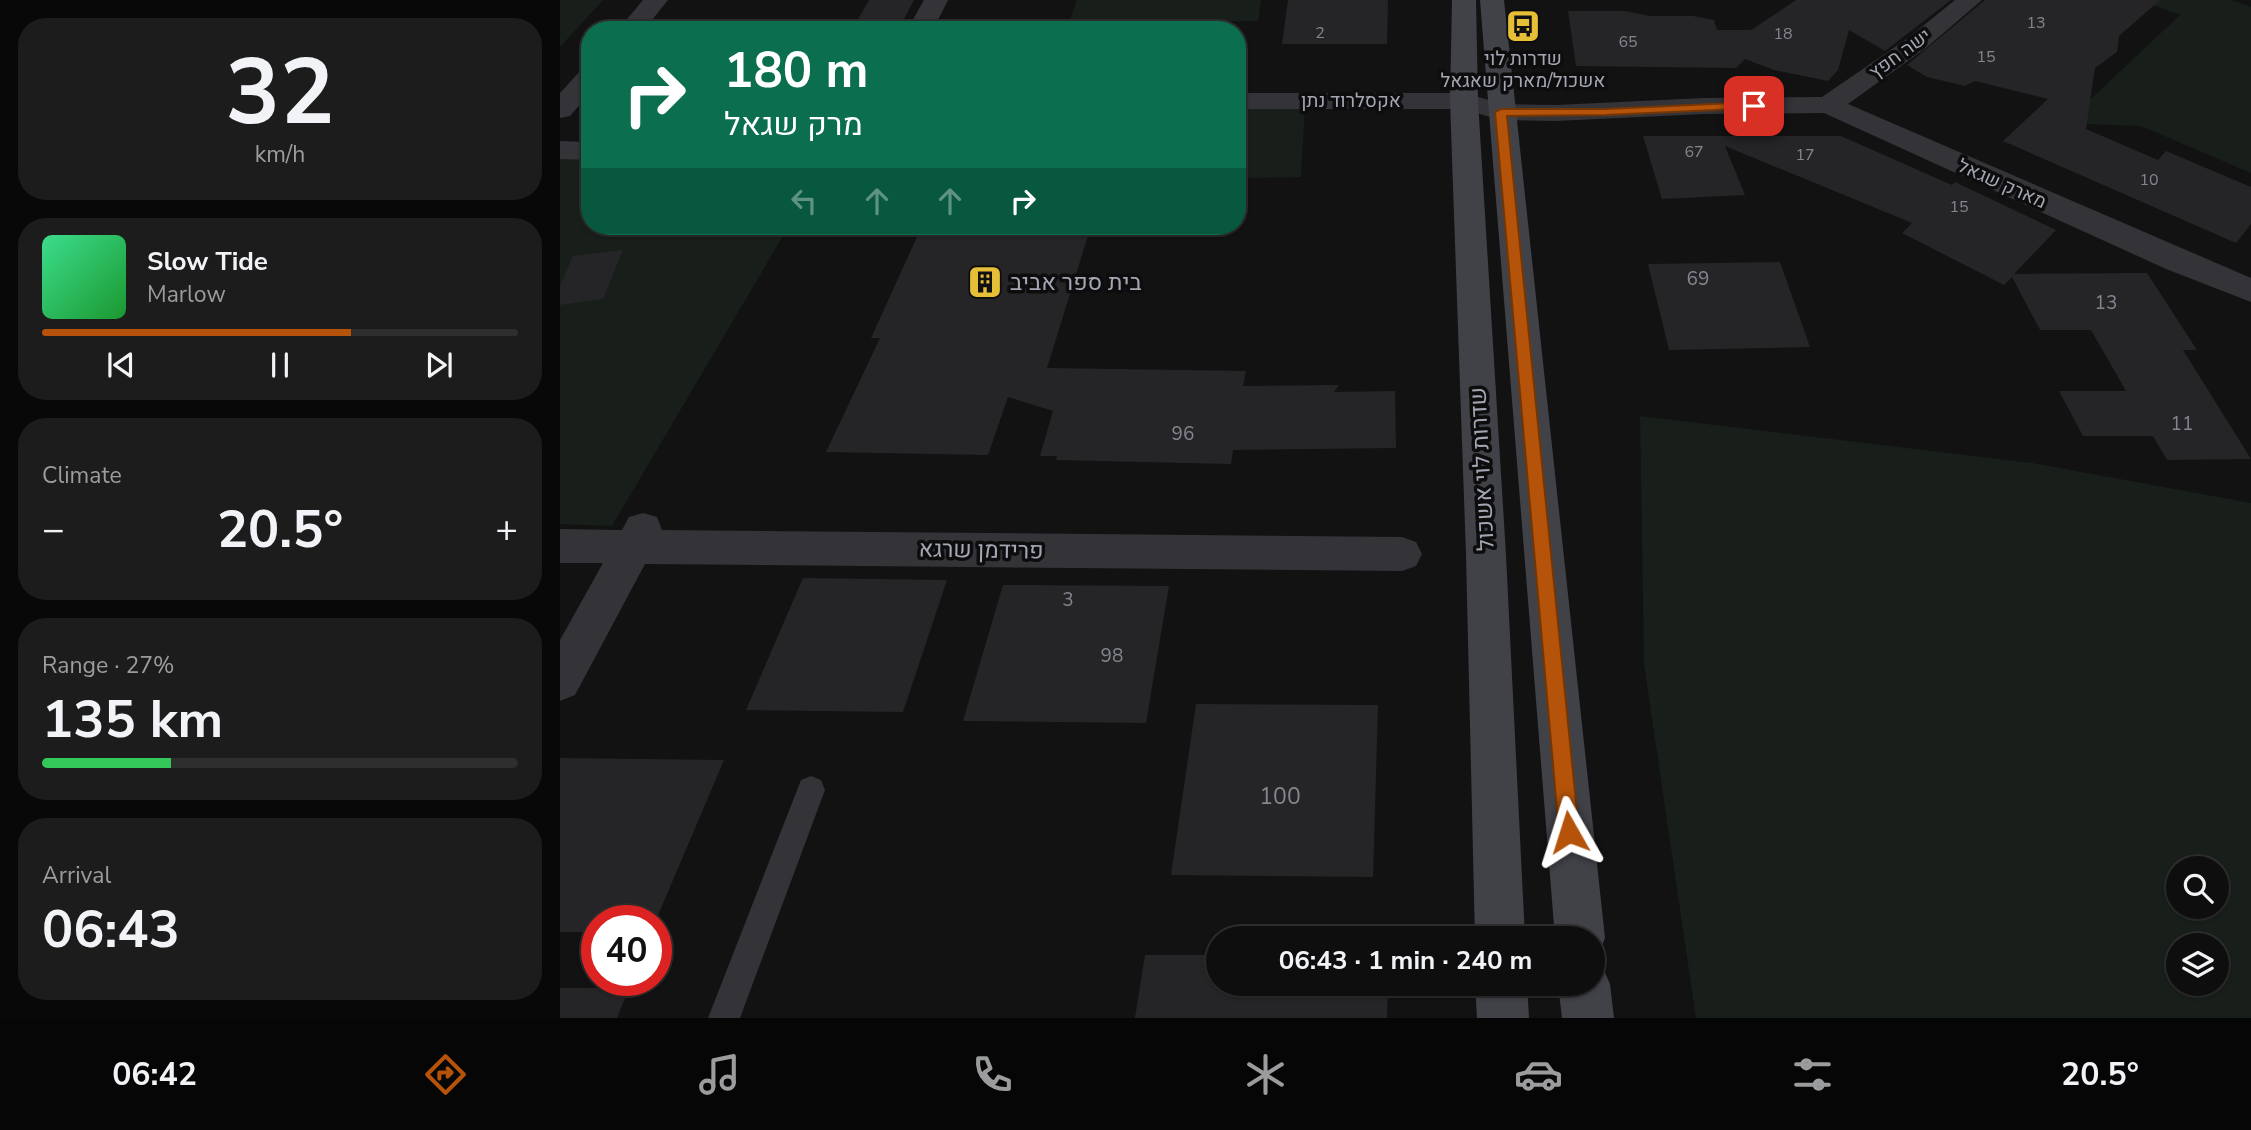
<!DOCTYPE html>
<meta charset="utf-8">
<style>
body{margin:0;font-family:"Nunito Sans",Heebo,sans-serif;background:#1c1c1c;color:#f1f3f6;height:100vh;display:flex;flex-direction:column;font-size:26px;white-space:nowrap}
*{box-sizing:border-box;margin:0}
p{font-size:23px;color:#9b9c9e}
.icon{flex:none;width:38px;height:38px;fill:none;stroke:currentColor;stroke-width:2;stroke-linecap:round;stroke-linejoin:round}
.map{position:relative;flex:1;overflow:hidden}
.panel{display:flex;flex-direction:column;gap:18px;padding:18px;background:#080808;width:560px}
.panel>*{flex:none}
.guide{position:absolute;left:21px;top:21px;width:665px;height:214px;border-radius:28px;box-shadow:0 2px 5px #0004,0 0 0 2px #2e2e2e;background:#0b6e4f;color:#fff;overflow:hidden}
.controls{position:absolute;left:1606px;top:856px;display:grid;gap:14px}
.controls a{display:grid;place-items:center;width:63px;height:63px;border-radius:50%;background:#0e0e0e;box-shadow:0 2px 5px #0004,0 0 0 2px #2e2e2e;font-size:35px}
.speed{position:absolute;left:21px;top:905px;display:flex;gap:14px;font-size:35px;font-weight:700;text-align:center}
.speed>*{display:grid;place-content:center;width:91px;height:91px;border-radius:50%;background:#0e0e0e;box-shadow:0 2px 5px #0004,0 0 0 2px #2e2e2e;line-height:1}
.speed .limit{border:10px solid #d22;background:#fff;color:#111}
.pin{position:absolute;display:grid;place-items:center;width:60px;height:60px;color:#fff;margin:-30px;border-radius:14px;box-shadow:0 4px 10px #0006}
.me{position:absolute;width:77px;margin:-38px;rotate:354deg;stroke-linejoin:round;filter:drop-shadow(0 0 5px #0008)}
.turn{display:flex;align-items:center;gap:24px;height:147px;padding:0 28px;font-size:32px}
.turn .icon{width:91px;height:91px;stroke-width:2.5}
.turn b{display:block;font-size:49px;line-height:60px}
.lanes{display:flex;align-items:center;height:66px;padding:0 28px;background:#0003;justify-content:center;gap:35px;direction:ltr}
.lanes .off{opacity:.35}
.big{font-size:52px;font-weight:700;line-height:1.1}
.panel .tile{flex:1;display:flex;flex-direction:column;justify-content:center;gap:10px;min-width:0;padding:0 24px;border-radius:28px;background:#1c1c1c}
.panel .dial{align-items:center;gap:0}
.dial b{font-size:91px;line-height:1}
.song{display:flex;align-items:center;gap:21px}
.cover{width:84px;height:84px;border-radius:10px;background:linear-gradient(135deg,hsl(150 70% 55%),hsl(130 70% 35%))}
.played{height:7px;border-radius:4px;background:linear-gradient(90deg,#b45309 65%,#2e2e2e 65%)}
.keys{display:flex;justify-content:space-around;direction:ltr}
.heat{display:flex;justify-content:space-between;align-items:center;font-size:38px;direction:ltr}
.charge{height:10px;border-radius:5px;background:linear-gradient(90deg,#34c759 27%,#2e2e2e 0)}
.trip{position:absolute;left:646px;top:926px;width:399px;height:70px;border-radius:35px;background:#0e0e0e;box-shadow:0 2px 5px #0004,0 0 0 2px #2e2e2e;font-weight:700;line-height:70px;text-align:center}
.dock{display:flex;height:112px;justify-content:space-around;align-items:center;background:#060606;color:#9b9c9e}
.dock .icon{width:49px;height:49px}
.dock .on{color:#b45309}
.dock b{font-size:32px;color:#f1f3f6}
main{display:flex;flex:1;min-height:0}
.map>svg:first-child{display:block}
.green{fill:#181e1a;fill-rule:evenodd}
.building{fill:#252527}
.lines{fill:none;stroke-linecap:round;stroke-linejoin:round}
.lane{fill:#333338;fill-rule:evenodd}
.street{fill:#333338;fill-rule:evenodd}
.secondary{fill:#414248;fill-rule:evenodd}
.route{fill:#b45309;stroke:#753606;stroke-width:2}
.labels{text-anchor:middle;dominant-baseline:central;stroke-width:7;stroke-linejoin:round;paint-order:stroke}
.far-number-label{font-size:16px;fill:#84868f}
.far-street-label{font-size:19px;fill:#a4a7b3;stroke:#0d0d0e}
.far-poi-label{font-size:19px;fill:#a4a7b3;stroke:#0d0d0e}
.number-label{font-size:19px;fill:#84868f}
.poi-label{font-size:23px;fill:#a4a7b3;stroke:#0d0d0e;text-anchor:start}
.street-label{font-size:23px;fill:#a4a7b3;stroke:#0d0d0e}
.near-number-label{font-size:23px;fill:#84868f}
</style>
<main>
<section class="panel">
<div class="tile dial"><b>32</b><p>km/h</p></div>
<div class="tile">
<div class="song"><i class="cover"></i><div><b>Slow Tide</b><p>Marlow</p></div></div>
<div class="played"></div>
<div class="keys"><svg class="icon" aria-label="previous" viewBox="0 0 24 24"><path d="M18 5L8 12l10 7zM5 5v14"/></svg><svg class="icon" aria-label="pause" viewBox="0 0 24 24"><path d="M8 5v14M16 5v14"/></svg><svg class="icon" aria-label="next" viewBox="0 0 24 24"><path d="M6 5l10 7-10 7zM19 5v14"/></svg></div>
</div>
<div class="tile"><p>Climate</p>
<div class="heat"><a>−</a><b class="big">20.5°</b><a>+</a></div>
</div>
<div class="tile"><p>Range · 27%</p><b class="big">135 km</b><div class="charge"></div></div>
<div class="tile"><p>Arrival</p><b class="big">06:43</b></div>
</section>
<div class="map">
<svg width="1691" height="1018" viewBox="0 0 1691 1018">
<rect width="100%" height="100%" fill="#121213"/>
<g class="green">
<polygon points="0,0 43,0 0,47"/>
<polygon points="517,0 701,0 698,21 509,22"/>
<polygon points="1593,0 1672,0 1691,7 1691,173 1581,126 1527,124 1498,112 1517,112 1620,15 1590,4"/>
<polygon points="677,106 745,106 741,177 677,178"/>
<polygon points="0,159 30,159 30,226 229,226 52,526 0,524"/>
<path d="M1080 416 1472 463 1691 503V1018H1136L1084 664ZM1657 868V906H1619V868ZM1657 945V984H1619V945Z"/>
</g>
<g class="building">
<polygon points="309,0 354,0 338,30 292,30"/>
<polygon points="728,0 828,0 827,44 722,44"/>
<polygon points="1236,0 1391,0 1325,51 1289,30 1278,70 1268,81 1214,70 1185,59 1176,68 1016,66 1008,11 1065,11 1090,16 1133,16 1154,20 1157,30 1191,30"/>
<polygon points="1425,0 1600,0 1559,36 1557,52 1535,68 1526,129 1598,160 1606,151 1691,187 1691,224 1676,243 1443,141 1488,99 1415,81 1405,86 1367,77 1347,65"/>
<polygon points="1083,136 1281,136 1392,185 1395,182 1496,230 1454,274 1587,273 1637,350 1623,350 1691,459 1607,460 1593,436 1523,436 1499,391 1566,391 1531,330 1480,330 1452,277 1444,285 1342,233 1352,223 1165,146 1185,195 1102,199"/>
<polygon points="362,226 531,226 487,368 686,371 683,386 779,385 774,392 835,391 836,448 673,450 671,464 496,460 497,456 480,456 493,411 448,397 428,455 266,452 320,338 311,338"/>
<polygon points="63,250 43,299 0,305 0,286 13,256"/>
<polygon points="1220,262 1250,347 1109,350 1088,264"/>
<polygon points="243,578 387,580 343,712 186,710"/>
<polygon points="443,585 609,586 586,723 403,721"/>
<polygon points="636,704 818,705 813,877 611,875"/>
<polygon points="0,758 164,760 96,920 37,920 37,932 0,932"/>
<polygon points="585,955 658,955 658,984 828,984 827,1018 575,1018"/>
<polygon points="0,988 69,988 57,1018 0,1018"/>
</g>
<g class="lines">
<polygon class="lane" points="251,776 261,780 265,790 180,1018 148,1018 241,780"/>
<g class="street">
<polygon points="83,0 108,0 84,30 58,30"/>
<polygon points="364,0 388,0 373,30 347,30"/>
<polygon points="1395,0 1422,0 1366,48 1288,104 1691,278 1691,302 1606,269 1264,113 1144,114 996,121 941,120 902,109 677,109 677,93 904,93 943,104 996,105 1144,98 1262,97 1348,38"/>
<polygon points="30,68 30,93 10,116 0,118 0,93 21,70"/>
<polygon points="0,141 30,142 30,160 0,159"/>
<polygon points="83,513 97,517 102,530 842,537 856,542 862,554 856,566 842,571 85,564 15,695 0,701 0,640 43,563 0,563 0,529 62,530 69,517"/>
</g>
<g class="secondary">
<polygon points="892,0 916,0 918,101 946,555 965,938 915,938 906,555 890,101"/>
<polygon points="920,0 944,0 1045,938 1038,956 1032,958 1032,938 995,938"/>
<polygon points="1032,962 1042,966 1050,984 1054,1018 1002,1018 998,984 1032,984"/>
<polygon points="915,984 967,984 969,1018 917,1018"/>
</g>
</g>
<polygon class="route" points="1194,102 1198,103 1198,108 1046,115 947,116 1019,832 1016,839 1009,841 1002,839 999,832 935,112 941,109 1046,109"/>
<defs>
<g id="bus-square" transform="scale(1.75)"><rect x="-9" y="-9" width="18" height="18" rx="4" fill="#e7bf37" stroke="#0d0d0e"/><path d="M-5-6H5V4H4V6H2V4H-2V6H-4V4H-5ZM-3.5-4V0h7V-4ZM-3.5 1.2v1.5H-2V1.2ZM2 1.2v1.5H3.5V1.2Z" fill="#111"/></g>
<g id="building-square" transform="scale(1.75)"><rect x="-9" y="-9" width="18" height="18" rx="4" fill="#e7bf37" stroke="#0d0d0e"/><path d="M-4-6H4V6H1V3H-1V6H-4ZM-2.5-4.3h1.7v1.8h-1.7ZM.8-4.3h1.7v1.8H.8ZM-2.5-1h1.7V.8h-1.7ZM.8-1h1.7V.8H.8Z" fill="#111"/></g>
</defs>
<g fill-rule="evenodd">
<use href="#bus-square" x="963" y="26"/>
<use href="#building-square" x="425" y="282"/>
</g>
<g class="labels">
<g class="far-number-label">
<text x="1476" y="23">13</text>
<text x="760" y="33">2</text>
<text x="1223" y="34">18</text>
<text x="1068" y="42">65</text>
<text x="1426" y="57">15</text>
<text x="1134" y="152">67</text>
<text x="1245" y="155">17</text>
<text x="1589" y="180">10</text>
<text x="1399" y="207">15</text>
</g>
<g class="far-street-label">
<text transform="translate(1340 54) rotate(-36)">ישה חפץ</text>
<text x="791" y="101">אקסלרוד נתן</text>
<text transform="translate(1442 184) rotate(24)">מארק שגאל</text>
</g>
<g class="far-poi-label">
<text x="963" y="59">שדרות לוי<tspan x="963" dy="22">אשכול/מארק שאגאל</tspan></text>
</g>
<g class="number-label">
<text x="1138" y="279">69</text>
<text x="1546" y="303">13</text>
<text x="1622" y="424">11</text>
<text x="623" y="434">96</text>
<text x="508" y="600">3</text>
<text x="552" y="656">98</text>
</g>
<g class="poi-label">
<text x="450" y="282">בית ספר אביב</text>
</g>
<g class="street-label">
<text transform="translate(922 469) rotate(-93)">שדרות לוי אשכול</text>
<text transform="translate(421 550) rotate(1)">פרידמן שרגא</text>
</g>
<g class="near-number-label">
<text x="720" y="796">100</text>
</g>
</g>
</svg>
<div class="controls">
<a><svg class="icon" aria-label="search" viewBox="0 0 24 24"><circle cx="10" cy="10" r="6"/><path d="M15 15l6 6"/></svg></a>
<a><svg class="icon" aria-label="layers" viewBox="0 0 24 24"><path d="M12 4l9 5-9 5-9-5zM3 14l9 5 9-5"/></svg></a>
</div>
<div class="speed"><div class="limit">40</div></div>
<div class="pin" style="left:1194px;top:106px;background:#d93025"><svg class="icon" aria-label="arrive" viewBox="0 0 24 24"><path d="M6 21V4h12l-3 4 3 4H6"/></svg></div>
<svg class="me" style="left:1009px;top:832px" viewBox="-20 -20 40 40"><path d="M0-17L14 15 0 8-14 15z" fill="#b45309" stroke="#fff" stroke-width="4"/></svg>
<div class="trip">06:43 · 1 min · 240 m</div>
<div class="guide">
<div class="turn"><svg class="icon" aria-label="right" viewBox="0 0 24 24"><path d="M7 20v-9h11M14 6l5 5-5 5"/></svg><div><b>180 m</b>מרק שגאל</div></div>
<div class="lanes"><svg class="icon off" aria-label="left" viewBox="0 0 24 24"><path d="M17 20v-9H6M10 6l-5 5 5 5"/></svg><svg class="icon off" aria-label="ahead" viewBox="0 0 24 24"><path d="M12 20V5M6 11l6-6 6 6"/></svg><svg class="icon off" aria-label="ahead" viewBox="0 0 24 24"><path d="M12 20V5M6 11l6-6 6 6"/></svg><svg class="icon" aria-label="right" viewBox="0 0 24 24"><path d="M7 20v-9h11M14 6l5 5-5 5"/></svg></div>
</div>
</div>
</main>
<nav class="dock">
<b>06:42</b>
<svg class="icon on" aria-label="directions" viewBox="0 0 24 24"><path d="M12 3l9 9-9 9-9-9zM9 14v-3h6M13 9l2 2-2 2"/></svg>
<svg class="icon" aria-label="music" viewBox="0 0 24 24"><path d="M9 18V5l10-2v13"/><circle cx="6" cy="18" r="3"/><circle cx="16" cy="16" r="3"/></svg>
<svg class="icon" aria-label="phone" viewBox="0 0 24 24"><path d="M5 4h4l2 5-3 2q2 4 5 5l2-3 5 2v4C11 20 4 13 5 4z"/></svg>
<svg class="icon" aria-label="climate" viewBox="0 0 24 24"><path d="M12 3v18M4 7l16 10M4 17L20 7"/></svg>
<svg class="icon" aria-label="car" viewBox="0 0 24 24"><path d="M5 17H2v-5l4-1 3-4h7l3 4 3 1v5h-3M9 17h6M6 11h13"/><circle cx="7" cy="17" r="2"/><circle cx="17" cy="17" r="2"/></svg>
<svg class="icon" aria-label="filters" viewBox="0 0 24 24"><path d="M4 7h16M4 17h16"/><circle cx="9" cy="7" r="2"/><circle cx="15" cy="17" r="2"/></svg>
<b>20.5°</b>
</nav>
